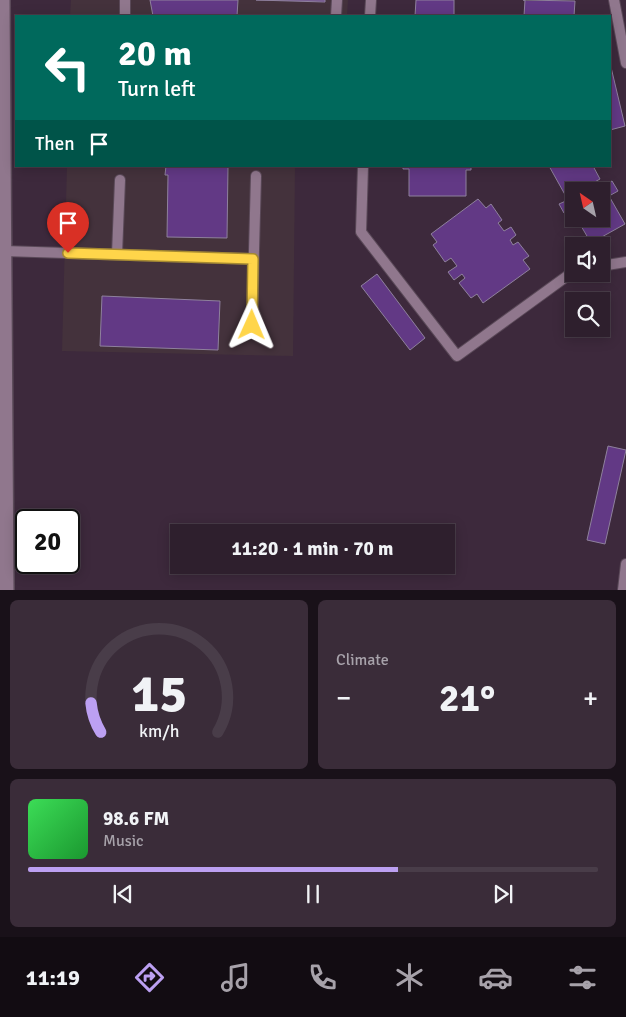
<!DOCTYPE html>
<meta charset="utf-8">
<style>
body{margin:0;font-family:Signika,sans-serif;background:#3a2c39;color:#f1f3f6;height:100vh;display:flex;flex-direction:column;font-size:19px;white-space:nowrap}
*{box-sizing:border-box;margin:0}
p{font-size:16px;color:#a7a2aa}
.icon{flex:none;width:28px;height:28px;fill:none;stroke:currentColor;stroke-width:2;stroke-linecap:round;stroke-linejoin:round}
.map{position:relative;height:590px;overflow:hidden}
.details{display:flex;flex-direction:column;gap:10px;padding:10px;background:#191119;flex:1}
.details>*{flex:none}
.guide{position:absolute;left:15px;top:15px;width:596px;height:152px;border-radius:0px;box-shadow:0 2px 12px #0003,0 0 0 1px #493d49;background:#00695c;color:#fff;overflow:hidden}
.needle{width:32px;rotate:326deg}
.controls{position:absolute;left:565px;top:182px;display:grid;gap:10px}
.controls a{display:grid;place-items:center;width:45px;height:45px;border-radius:0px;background:#2e1f2d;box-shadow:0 2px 12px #0003,0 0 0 1px #493d49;font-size:25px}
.speed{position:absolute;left:15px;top:509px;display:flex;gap:10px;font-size:25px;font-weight:700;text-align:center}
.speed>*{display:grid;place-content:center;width:65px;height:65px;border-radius:50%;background:#2e1f2d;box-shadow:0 2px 12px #0003,0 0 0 1px #493d49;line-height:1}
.speed .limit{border:2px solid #111;border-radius:8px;background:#fff;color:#111}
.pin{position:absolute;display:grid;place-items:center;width:42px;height:42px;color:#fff;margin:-51px -21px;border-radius:50% 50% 50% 0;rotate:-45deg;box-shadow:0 0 5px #0007}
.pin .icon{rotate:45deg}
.me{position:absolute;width:55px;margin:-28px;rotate:1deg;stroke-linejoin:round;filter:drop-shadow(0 0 4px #0008)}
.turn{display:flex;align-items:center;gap:18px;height:105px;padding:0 20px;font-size:22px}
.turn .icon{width:65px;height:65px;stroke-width:2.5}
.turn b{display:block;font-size:35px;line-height:42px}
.then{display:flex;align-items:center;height:48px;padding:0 20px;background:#0003;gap:10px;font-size:19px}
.big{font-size:38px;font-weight:700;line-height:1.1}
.details .widget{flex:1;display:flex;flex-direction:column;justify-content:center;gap:8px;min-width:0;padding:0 18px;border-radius:8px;background:#3a2c39}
.details .dial{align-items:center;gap:0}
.dial svg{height:130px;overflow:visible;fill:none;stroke:#493d49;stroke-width:7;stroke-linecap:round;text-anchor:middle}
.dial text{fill:#f1f3f6;stroke:none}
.song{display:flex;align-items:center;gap:15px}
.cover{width:60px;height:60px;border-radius:8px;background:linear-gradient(135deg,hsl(130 70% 55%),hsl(130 70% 35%))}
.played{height:5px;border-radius:2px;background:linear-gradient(90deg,#bca0f2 65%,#493d49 65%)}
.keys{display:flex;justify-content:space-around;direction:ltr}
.heat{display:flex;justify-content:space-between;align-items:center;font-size:28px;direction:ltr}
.details .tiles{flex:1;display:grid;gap:10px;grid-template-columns:1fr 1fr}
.widget:last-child{grid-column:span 2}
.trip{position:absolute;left:170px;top:524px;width:285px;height:50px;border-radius:0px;background:#2e1f2d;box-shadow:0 2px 12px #0003,0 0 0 1px #493d49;font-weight:700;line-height:50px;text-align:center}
.dock{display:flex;height:80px;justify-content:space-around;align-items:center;background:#120c12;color:#a7a2aa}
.dock .icon{width:35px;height:35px}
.dock .current{color:#bca0f2}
.dock b{font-size:22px;color:#f1f3f6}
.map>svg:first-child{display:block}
.commercial{fill:#44323c}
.building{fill:#623985;stroke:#8f819d}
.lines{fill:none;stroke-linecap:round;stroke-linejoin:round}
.lane-casing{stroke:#5a4958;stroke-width:12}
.secondary-casing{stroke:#5a4958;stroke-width:18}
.lane{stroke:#90778d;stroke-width:10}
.secondary{stroke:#90778d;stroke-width:15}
.route-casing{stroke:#a68a30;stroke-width:12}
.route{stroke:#ffd54a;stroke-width:9}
</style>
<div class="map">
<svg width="626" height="590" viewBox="0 0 626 590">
<rect width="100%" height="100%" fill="#3d293c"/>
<g class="commercial">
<polygon points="71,0 348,0 347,16 70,16"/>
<polygon points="67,166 295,166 293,356 62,351"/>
</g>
<g class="building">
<polygon points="150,0 238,0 237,16 153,16"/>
<polygon points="256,0 325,0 325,2"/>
<polygon points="416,0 454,0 454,16 415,16"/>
<polygon points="523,0 575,1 574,16 524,16 525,0"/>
<polygon points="610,63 625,126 610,130"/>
<polygon points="166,166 228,166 227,238 167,237 168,175 165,175"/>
<polygon points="403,166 471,166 471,170 466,170 466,196 409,196 409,169 403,169"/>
<polygon points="549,166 593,166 600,179 591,184 595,190 612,181 618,191 609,196 625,224 591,243 577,219 601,219 601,191 574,191 574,213 572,209 564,213 559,204 568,200"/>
<polygon points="478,199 486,208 491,204 502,220 498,223 504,231 511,227 516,235 510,240 513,245 518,242 529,256 523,260 530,269 483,303 477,294 471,298 459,283 465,278 462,274 454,280 448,272 457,266 451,258 445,262 433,245 437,242 431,234"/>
<polygon points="377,274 425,338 410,350 361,286"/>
<polygon points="102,296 220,301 218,350 100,346"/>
<polygon points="608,446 626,450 605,544 587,540"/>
</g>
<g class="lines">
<g class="lane-casing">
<g id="lane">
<polyline points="614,0 626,63"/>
<polyline points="125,16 125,0"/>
<polyline points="336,16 337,0"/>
<polyline points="370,16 371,0"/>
<polyline points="363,166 361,232 457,356 574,271"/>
<polyline points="4,251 253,259"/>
<polyline points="117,254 120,180"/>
<polyline points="601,266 626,262"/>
<polyline points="252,325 256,176"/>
<polyline points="623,590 626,564"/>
</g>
</g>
<g class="secondary-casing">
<polyline id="secondary" points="2,0 6,590"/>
</g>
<use href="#lane" class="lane"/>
<use href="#secondary" class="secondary"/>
</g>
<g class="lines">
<g class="route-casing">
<polyline id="route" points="68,253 253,259 252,325"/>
</g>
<use href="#route" class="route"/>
</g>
</svg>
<div class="controls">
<a><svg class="needle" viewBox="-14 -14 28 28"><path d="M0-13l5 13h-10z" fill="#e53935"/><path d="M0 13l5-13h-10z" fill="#a7a2aa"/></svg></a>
<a><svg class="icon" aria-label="sound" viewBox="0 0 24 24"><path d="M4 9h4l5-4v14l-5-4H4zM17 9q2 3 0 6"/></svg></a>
<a><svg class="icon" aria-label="search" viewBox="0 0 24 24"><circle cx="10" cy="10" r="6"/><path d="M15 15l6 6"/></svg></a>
</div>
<div class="speed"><div class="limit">20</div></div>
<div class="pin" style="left:68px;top:253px;background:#d93025"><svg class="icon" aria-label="arrive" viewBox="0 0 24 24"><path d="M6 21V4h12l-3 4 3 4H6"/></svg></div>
<svg class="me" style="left:252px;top:325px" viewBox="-20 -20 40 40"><path d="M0-17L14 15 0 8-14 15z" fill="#ffd54a" stroke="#fff" stroke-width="4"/></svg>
<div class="trip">11:20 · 1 min · 70 m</div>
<div class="guide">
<div class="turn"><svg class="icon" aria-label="left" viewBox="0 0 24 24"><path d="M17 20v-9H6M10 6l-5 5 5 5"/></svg><div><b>20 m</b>Turn left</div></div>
<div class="then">Then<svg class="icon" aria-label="arrive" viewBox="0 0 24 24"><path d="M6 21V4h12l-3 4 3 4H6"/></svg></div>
</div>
</div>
<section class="details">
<div class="tiles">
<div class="widget dial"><svg viewBox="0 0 100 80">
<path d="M14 69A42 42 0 1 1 86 69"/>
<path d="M14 69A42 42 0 0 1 8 51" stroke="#bca0f2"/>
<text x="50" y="56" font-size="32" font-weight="700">15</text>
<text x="50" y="72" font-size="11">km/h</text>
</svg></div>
<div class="widget"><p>Climate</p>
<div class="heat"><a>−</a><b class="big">21°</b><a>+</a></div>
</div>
<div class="widget">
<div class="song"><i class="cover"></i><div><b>98.6 FM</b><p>Music</p></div></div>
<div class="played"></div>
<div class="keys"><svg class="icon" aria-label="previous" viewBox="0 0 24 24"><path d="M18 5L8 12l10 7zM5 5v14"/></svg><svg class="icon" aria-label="pause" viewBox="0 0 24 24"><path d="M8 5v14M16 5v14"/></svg><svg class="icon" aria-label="next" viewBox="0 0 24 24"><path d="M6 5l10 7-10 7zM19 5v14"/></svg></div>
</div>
</div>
</section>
<nav class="dock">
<b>11:19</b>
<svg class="icon current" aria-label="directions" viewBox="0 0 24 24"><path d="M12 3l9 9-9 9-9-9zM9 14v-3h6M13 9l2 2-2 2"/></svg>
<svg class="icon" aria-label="music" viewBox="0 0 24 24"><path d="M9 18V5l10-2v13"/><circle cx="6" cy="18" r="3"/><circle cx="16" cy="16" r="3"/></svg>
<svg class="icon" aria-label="phone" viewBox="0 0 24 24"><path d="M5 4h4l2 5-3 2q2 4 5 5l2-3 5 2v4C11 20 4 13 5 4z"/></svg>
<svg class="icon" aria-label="climate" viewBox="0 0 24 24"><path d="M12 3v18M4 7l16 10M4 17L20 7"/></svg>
<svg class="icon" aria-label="car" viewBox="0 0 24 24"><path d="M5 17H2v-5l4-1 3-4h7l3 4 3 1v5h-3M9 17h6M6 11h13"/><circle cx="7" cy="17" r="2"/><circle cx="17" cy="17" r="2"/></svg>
<svg class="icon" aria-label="filters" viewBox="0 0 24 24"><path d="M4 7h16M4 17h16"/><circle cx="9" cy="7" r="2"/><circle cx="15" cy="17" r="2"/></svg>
</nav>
